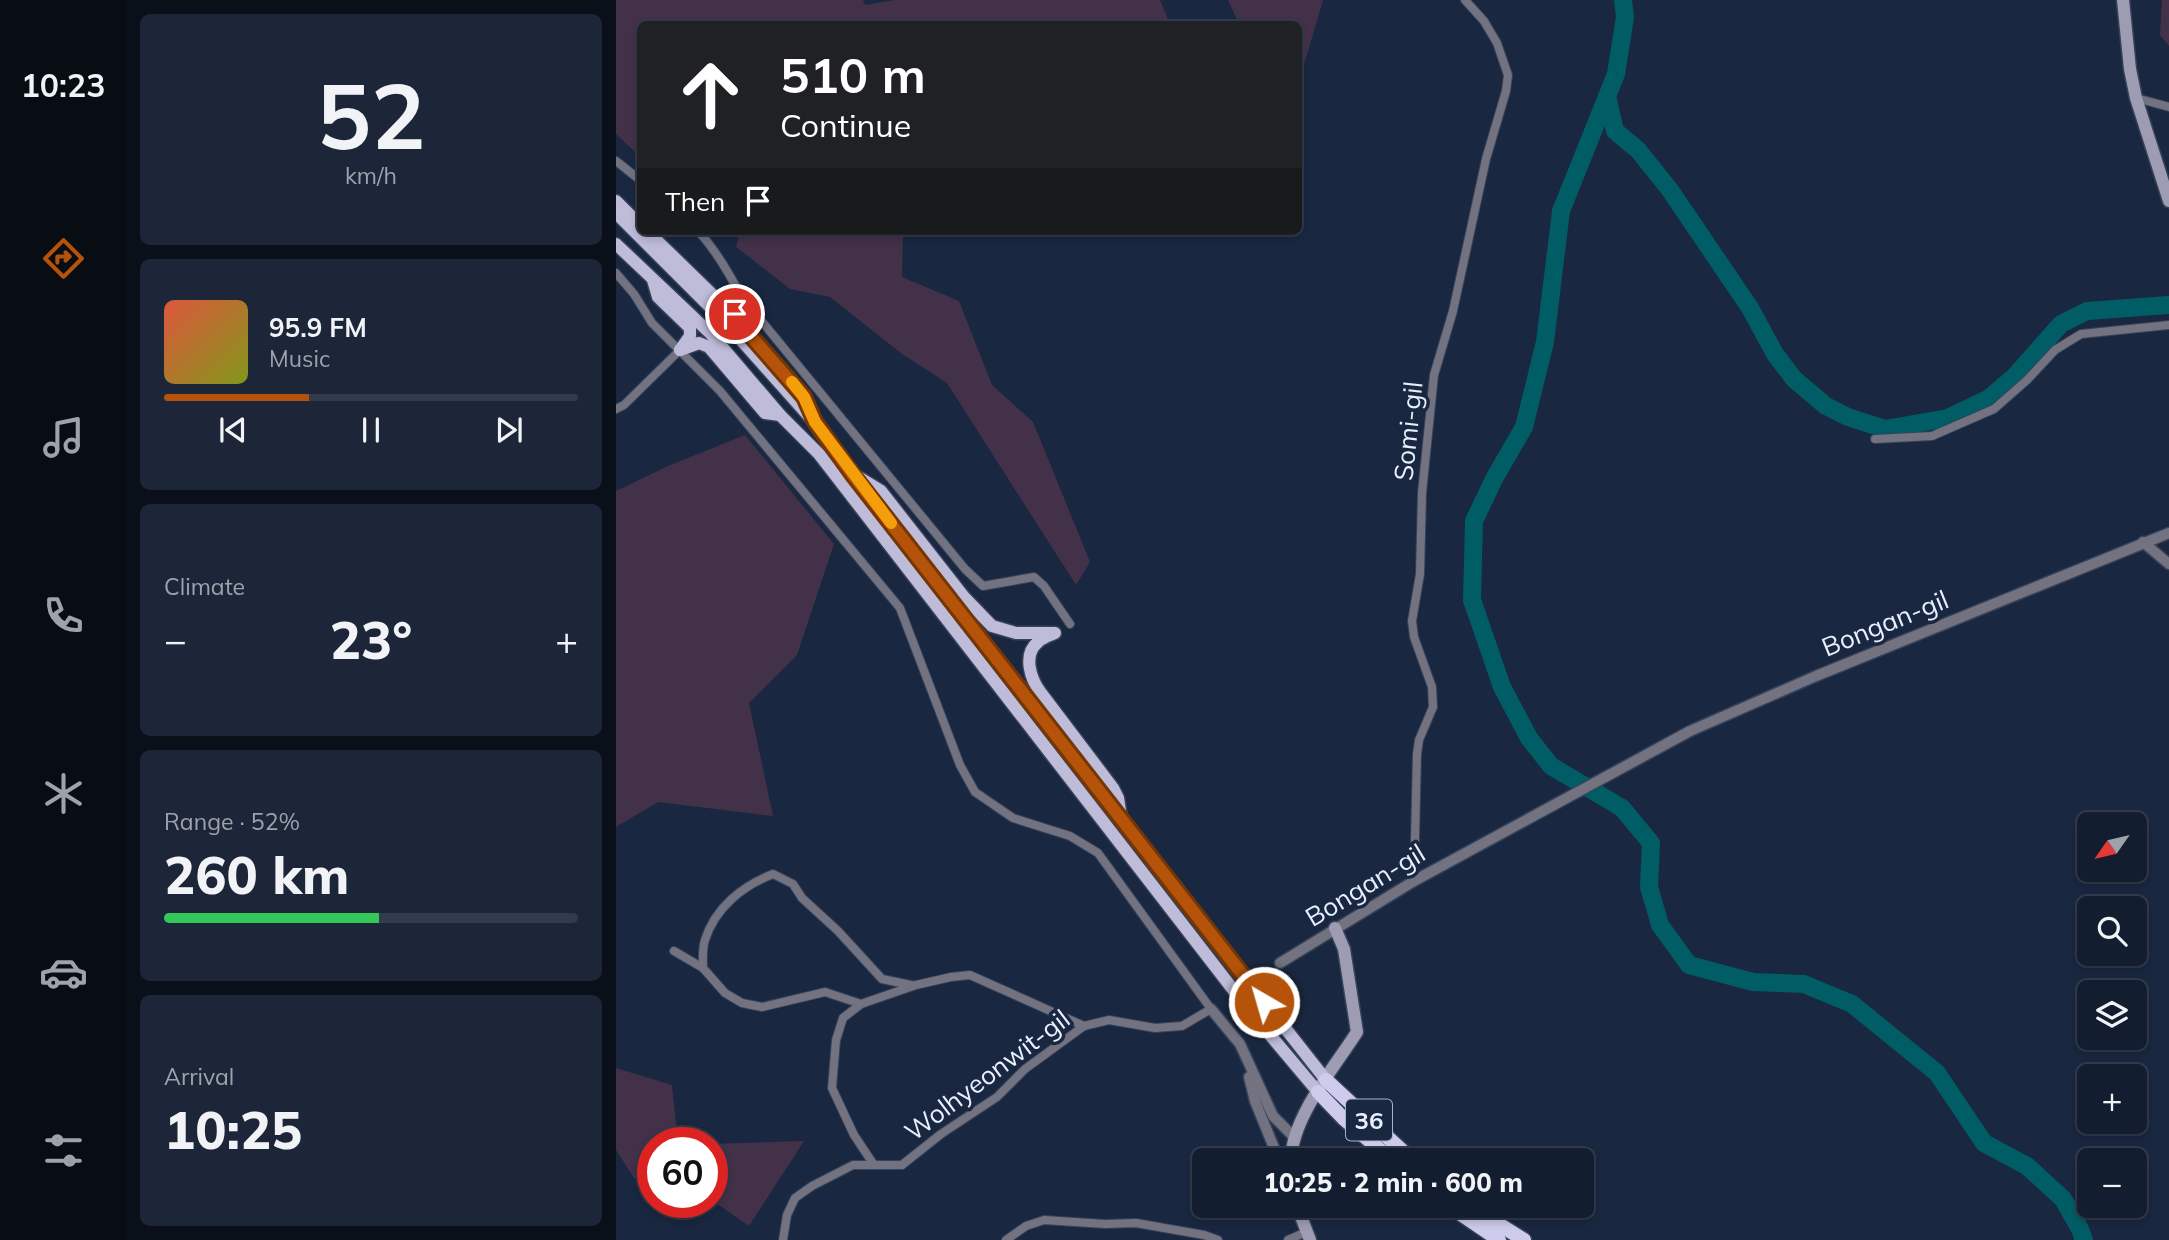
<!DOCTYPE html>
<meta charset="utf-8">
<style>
body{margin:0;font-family:Mulish,sans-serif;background:#1c2638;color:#f1f3f6;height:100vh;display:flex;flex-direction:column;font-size:26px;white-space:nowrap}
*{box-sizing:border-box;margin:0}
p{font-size:23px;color:#9da2ab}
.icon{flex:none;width:38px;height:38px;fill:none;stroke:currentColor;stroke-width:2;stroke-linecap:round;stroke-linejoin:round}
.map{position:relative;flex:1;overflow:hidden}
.side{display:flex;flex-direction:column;gap:14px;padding:14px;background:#0a101a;width:490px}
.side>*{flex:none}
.top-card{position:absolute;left:21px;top:21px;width:665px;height:214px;border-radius:10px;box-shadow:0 4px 10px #0003,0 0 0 2px #323b4c;background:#202124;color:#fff;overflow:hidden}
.needle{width:46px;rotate:236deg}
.fabs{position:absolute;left:1461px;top:812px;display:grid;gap:14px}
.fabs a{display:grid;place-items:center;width:70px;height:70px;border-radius:10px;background:#131d30;box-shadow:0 4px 10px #0003,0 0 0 2px #323b4c;font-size:35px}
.speed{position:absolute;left:21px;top:1127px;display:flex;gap:14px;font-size:35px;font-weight:700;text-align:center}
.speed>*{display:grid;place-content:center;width:91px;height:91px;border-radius:50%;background:#131d30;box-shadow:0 4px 10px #0003,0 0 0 2px #323b4c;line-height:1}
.speed .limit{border:10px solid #d22;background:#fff;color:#111}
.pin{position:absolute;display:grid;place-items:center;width:60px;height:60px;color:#fff;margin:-30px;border:4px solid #fff;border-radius:50%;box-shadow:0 2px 7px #0007}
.me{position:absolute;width:77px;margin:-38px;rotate:322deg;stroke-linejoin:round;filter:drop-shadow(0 0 5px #0008)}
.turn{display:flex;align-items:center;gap:24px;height:147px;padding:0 28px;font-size:32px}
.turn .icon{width:91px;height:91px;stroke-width:2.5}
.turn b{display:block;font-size:49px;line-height:60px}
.then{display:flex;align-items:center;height:66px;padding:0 28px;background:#0003;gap:14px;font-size:26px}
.big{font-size:52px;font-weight:800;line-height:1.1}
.side .widget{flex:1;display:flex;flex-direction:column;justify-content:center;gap:10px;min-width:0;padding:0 24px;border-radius:10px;background:#1c2638}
.side .dial{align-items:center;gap:0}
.dial b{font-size:91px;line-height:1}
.song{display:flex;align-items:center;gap:21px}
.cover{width:84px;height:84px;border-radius:10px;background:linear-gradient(135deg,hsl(10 70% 55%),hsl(70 70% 35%))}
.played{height:7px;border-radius:4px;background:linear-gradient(90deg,#b45309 35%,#323b4c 35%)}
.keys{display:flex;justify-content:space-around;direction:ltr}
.heat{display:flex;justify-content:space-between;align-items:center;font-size:38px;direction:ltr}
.charge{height:10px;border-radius:5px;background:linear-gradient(90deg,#34c759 52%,#323b4c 0)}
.trip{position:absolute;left:576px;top:1148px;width:402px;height:70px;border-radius:10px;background:#131d30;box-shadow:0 4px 10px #0003,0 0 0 2px #323b4c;font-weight:800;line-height:70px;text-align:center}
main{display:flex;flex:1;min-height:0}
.dock{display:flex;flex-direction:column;width:126px;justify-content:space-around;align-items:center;background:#080c13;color:#9da2ab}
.dock .icon{width:49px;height:49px}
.dock .active{color:#b45309}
.dock b{font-size:32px;color:#f1f3f6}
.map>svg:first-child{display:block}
.green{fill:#433149}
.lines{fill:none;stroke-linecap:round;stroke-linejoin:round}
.river{stroke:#005d65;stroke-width:18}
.minor-casing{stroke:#36435a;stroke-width:10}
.tertiary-casing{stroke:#36435a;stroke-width:13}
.secondary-casing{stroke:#36435a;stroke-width:15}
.primary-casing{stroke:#36435a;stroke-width:15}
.trunk-casing{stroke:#36435a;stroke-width:17}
.minor{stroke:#737280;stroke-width:8}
.tertiary{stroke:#737280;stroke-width:10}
.secondary{stroke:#9e9cb3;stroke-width:12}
.primary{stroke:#bfbcda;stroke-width:12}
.trunk{stroke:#cecbec;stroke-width:14}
.route-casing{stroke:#753606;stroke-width:18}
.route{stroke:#b45309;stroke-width:12}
.slow{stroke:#f59e0b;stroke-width:12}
.labels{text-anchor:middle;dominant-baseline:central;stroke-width:7;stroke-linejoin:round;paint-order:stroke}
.shield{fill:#192740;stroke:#aab4c4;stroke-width:2}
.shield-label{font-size:24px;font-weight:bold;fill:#e8f0fd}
.street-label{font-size:26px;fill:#e8f0fd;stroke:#192740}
</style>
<main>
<nav class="dock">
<b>10:23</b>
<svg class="icon active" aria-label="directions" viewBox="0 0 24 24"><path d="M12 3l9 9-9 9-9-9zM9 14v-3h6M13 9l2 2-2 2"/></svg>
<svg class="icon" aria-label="music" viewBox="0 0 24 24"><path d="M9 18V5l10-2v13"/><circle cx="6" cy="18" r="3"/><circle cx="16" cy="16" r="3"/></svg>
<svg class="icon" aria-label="phone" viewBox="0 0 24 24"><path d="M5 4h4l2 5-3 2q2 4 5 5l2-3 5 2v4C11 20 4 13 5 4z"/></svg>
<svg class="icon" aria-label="climate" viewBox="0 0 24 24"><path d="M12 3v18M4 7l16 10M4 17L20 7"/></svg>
<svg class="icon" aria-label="car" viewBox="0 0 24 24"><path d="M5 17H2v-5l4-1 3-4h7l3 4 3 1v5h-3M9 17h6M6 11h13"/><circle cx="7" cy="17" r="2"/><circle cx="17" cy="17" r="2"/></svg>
<svg class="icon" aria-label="filters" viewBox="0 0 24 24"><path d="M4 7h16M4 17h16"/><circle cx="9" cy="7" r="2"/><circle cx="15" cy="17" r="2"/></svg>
</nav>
<section class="side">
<div class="widget dial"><b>52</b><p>km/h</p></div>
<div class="widget">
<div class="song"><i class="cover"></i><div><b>95.9 FM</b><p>Music</p></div></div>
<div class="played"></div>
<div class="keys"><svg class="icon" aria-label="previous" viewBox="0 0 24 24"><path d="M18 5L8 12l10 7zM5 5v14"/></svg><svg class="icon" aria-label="pause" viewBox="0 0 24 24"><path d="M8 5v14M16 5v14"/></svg><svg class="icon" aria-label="next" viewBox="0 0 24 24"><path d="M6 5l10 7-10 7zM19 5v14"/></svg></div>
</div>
<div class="widget"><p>Climate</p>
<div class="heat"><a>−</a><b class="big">23°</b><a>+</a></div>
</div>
<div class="widget"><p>Range · 52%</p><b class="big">260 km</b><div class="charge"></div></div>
<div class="widget"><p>Arrival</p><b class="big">10:25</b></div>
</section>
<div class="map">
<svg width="1553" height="1240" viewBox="0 0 1553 1240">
<rect width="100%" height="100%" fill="#192740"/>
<g class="green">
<polygon points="0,0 247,0 249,5 279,0 544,0 554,24 24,24 24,148 20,153 0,134"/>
<polygon points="612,0 707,0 683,82 682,24 623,24"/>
<polygon points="1546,0 1553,0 1553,46 1544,35"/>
<polygon points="124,231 287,231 286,277 343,301 376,385 417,422 474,562 460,585 331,383 286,354 214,297 174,289 120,247"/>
<polygon points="129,435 218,544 181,655 133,703 157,816 42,802 0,827 0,491 52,466"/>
<polygon points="0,1068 56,1085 62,1143 37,1143 37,1184 18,1178 0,1150"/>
<polygon points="188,1141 133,1226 103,1205 93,1202 96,1202 96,1144"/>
</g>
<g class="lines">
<g class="river">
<polyline points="1007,0 1009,17 1000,74 945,211 929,342 908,427 879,477 858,521 856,600 886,687 913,738 935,766 1006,808 1035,843 1033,887 1044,925 1073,965 1137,982 1188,984 1236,1004 1321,1073 1368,1143 1411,1166 1447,1199 1464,1229 1468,1240"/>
<polyline points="991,96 999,131 1022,150 1054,190 1134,308 1159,354 1178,379 1210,406 1232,417 1269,429 1332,418 1372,399 1399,376 1445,324 1471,311 1553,305"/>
</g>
<g class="minor-casing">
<g id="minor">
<polyline points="1520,98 1553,107"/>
<polyline points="0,161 24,180"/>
<path d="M82 231C100 250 113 273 125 296L122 299"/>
<polyline points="0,273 18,294 36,323 104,391 284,608 344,765 359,792 397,818 454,836 482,853 595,1009 566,1026 539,1028 493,1020 468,1026 409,1069 381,1097 325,1134 286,1165 237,1165 196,1186 179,1198 171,1215 167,1240"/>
<polyline points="125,296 349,569 367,586 418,577 428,586 454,624"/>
<polyline points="0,409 8,405 64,350"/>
<polyline points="1259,439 1316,436 1378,409 1411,380 1439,350 1465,334 1553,325"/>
<polyline points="798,881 801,754 803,740 817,707 816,687 798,637 796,621 804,574 806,493 818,375 837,311 870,159 890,91 892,75 881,43 868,21 849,0"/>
<polyline points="58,951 87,968 109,993 126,1003 146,1007 209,992 245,1004 300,985 335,977 354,975 468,1026"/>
<path d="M87 968C87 959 86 949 89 940 99 908 126 886 157 874L177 884 186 898 222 931 266 979 295 985"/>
<polyline points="245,1004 227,1018 220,1040 216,1088 238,1135 258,1165"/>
<polyline points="390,1240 410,1226 428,1220 489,1224 520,1223 588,1235 602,1240"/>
<polyline points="672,1240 690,1232"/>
</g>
</g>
<g class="tertiary-casing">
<g id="tertiary">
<polyline points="1527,542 1553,564"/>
<polyline points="664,963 798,881 1074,731 1200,676 1553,533"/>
<polyline points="595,1009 624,1044 657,1116 678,1137"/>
<polyline points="633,1077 639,1101 663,1160"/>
</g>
</g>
<g class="secondary-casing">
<g id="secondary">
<polyline points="1507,0 1514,69 1520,98 1553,201"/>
<path d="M675 1160C676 1117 718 1068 741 1032L728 949 719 928"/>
<polyline points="681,1206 694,1240"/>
</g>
</g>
<g class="primary-casing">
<g id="primary">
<polyline points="0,201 24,225"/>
<polyline points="0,213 110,323 199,423 546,872 710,1080"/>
<path d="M31 231 103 301 117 304C121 333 153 353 170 375 180 387 188 398 194 413"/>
<polyline points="0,244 95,334 164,415 203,454 629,1005 702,1092"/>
<polyline points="37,280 42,297 74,328 74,336 64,350"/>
<polyline points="64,350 83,343 93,347 149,413 164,415"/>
<polyline points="242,477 265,491 348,597 376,626 400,633 439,633"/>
<path d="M437 634C432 636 426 638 422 642 406 655 415 680 425 693L497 788 502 798 505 817"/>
</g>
</g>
<g class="trunk-casing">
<g id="trunk">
<polyline points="710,1080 796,1160"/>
<polyline points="702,1092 728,1119 776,1160"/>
<polyline points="833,1206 883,1240"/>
<polyline points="854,1206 908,1240"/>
</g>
</g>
<use href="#minor" class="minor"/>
<use href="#tertiary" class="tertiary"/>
<use href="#secondary" class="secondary"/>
<use href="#primary" class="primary"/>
<use href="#trunk" class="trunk"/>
</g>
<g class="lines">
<g class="route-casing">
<polyline id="route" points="119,314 127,327 188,397 199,422 237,475 648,1002"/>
</g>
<use href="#route" class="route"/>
<polyline class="slow" points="176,382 188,397 199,422 275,523"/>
</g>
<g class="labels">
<rect class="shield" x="730" y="1099.5" width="46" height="41" rx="5"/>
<g class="shield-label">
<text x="753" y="1120">36</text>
</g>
<g class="street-label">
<text transform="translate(792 431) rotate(-84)">Somi-gil</text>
<text transform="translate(1269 623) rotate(-22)">Bongan-gil</text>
<text transform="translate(749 885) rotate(-31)">Bongan-gil</text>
<text transform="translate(371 1075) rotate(-37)">Wolhyeonwit-gil</text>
</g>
</g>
</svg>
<div class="fabs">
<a><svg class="needle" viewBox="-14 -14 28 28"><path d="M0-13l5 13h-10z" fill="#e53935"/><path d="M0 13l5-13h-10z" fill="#9da2ab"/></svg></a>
<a><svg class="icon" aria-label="search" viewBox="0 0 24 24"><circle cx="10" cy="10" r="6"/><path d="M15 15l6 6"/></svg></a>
<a><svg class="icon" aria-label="layers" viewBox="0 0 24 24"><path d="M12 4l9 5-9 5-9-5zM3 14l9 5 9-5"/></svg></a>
<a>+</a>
<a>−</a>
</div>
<div class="speed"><div class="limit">60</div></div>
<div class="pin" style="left:119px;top:314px;background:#d93025"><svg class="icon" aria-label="arrive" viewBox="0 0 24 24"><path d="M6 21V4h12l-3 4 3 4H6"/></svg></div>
<svg class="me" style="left:648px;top:1002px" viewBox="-20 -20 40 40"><circle r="17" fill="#b45309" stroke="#fff" stroke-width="3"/><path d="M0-11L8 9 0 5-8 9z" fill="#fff"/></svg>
<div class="trip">10:25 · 2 min · 600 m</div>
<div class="top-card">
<div class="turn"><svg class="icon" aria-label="ahead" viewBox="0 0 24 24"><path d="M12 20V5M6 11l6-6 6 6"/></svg><div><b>510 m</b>Continue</div></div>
<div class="then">Then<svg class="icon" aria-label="arrive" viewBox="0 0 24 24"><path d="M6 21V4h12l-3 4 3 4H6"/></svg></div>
</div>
</div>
</main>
